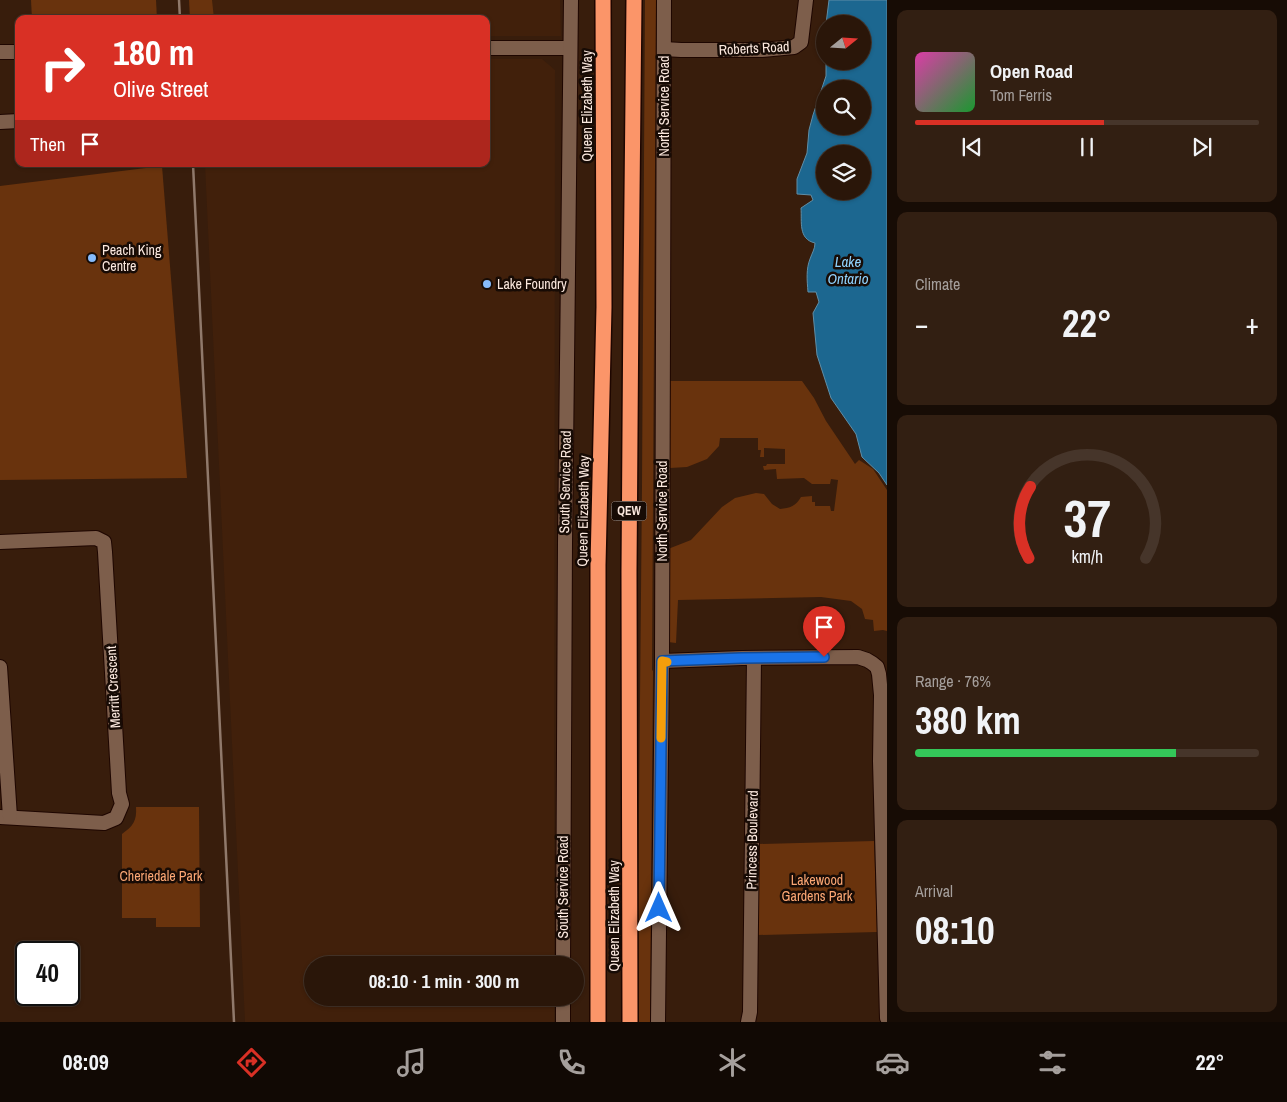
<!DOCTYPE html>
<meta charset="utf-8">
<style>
body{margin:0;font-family:"Archivo Narrow",sans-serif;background:#321f12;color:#f1f3f6;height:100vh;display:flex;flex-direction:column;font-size:19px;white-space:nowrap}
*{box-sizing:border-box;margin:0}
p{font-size:16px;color:#a59f9c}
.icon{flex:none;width:28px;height:28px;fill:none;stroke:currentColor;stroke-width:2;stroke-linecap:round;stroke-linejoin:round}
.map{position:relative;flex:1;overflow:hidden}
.sheet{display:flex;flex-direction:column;gap:10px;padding:10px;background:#170c05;width:400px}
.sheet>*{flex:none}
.top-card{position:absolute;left:15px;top:15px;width:475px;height:152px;border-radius:10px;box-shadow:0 1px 4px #0004,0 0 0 1px #46352a;background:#d93025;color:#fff;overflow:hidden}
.needle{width:32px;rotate:72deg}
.fabs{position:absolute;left:816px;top:15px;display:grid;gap:10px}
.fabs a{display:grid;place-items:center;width:55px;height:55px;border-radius:50%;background:#2a1609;box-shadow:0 1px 4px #0004,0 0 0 1px #46352a;font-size:25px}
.speed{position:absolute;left:15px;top:941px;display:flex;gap:10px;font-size:25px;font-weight:700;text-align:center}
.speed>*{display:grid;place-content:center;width:65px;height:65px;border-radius:50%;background:#2a1609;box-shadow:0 1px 4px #0004,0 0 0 1px #46352a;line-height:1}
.speed .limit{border:2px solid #111;border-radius:8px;background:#fff;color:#111}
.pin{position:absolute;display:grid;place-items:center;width:42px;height:42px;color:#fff;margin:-51px -21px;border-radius:50% 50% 50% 0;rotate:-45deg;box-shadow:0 0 5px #0007}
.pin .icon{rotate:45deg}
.me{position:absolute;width:55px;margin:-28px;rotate:0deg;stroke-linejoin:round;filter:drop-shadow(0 0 4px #0008)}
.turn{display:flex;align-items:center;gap:18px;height:105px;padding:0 15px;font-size:22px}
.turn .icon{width:65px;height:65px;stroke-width:2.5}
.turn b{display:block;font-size:35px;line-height:42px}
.then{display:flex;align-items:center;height:48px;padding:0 15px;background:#0003;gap:10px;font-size:19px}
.big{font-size:38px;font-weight:700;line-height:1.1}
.sheet .tile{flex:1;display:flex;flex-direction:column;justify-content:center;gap:8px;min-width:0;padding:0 18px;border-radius:10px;background:#321f12}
.sheet .dial{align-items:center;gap:0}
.dial svg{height:130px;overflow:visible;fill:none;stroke:#46352a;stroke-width:7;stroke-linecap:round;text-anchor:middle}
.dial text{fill:#f1f3f6;stroke:none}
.song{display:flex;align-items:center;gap:15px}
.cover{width:60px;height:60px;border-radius:8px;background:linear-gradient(135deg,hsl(320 70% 55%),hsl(130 70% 35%))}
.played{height:5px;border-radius:2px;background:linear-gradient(90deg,#d93025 55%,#46352a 55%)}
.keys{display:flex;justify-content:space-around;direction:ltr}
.heat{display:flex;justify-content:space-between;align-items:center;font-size:28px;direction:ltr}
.charge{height:8px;border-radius:4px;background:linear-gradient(90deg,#34c759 76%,#46352a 0)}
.trip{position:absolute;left:304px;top:956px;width:280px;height:50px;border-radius:25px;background:#2a1609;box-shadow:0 1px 4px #0004,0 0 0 1px #46352a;font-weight:700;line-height:50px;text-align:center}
.dock{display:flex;height:80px;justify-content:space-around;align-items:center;background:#110904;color:#a59f9c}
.dock .icon{width:35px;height:35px}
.dock .current{color:#d93025}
.dock b{font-size:22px;color:#f1f3f6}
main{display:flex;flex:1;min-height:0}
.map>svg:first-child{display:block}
.built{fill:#41200b}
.green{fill:#69330d}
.water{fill:#1c6790;stroke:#5f8ea7;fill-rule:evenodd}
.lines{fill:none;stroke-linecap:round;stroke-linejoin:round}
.minor-casing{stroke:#1e0600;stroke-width:16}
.highway-casing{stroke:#1e0600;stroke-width:18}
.minor{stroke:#7d5e4b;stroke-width:14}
.highway{stroke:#fb9569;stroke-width:15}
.rail{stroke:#90796b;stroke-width:2.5}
.route-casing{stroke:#114b97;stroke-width:12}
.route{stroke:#1a73e8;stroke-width:9}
.slow{stroke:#f59e0b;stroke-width:9}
.poi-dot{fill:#86bbfb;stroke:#170b05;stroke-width:2}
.labels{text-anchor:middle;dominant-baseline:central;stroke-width:5;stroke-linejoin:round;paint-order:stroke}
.shield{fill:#170b05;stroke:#b7a69d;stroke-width:1}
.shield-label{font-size:12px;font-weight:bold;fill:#fbe8de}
.street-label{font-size:14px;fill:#fbe8de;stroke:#170b05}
.poi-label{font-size:14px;fill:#fbe8de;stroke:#170b05;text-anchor:start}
.park-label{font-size:14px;fill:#fca774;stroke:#170b05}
.water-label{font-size:15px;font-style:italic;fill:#90d2fd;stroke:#170b05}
</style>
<main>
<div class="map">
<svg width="887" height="1022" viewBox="0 0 887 1022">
<rect width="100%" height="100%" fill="#381d0c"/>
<g class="built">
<polygon points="212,0 560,0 561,36 486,36 486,19 212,19"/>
<polygon points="486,59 542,59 555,70 554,965 312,965 312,998 554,998 554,1022 245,1022 205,164 486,164"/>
</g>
<g class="green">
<polygon points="31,0 156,0 157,19 32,19"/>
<polygon points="189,0 212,0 214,19 190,19"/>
<polygon points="645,0 656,0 652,670 653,671 650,1022 637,1022 642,486"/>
<polygon points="162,166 187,478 0,480 0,186"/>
<path d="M669 381H802L814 398 826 421 855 464 859 460 873 469 887 490V631L883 630 874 631 873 620 865 619 862 609 851 601 821 597 678 600 676 643 668 642V549L691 540 722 507 735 498 756 493 764 494 772 504 780 509C790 508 796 506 801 497L812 496V502H815V506H830L831 511H834L838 480 831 479 830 484H812L804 478 777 479 776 469 764 470 763 466H766L767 464H785V449L764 448V457H760L761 450H758V438H720L719 446 707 459 687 467 670 468Z"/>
<path d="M136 807H199L200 927H156V918H122V834C133 826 137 821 136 807Z"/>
<polygon points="874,841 877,932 758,935 758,844"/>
</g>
<path class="water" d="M829 0H887V485L879 473 862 457 856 434 831 398 817 355 813 313 819 302 816 292H808C807 280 806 269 810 259 812 253 815 249 815 243 798 239 802 222 801 208L813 200 811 195 797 194V179L807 153 809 130 813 115 826 76V61H862V24H826ZM825 89H862V126H825ZM825 154H862V191H825Z"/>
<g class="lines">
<g class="minor-casing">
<g id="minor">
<polyline points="486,48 570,48"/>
<polyline points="664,49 681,50 762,50 794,47 801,42 806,0"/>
<polyline points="0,52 19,52"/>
<polyline points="0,122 19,121"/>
<polyline points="0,542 96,538 104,542 105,552 119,793 122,804 116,818 104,823 0,817"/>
<polyline points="662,661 742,658 858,657 867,660 872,663 877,667 879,674 881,695 880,761 887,1018"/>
<polyline points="0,667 10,817"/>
<polyline points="563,965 565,543 571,0"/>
<polyline points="563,1022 563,998"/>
<polyline points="658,1022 662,661 664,0"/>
<polyline points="748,1022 750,1012 754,659"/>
</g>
</g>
<g class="highway-casing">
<g id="highway">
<polyline points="598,1022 598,565 604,307 603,0"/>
<polyline points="630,1022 629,571 631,294 634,0"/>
</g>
</g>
<use href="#minor" class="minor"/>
<use href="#highway" class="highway"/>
<g class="rail">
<polyline points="179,0 180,19"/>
<polyline points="193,164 234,1022"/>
</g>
</g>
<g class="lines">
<g class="route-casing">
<polyline id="route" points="659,908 662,661 742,658 824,657"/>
</g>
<use href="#route" class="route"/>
<polyline class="slow" points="661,738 662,661 667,662"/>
</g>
<g class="poi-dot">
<circle cx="92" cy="258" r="5"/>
<circle cx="487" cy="284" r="5"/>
</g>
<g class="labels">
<rect class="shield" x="611.5" y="501.5" width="35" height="19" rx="4"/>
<g class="shield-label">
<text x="629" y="511">QEW</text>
</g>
<g class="street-label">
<text transform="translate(754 48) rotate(-3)">Roberts Road</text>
<text transform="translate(587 106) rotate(-90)">Queen Elizabeth Way</text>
<text transform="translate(664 106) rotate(-90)">North Service Road</text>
<text transform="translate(565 482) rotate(-89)">South Service Road</text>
<text transform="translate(583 511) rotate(-89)">Queen Elizabeth Way</text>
<text transform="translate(662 511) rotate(-90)">North Service Road</text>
<text transform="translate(113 687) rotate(-93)">Merritt Crescent</text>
<text transform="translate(752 840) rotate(-89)">Princess Boulevard</text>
<text transform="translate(563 887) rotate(-90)">South Service Road</text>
<text transform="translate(614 916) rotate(-90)">Queen Elizabeth Way</text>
</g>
<g class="poi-label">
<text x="102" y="250">Peach King<tspan x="102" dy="16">Centre</tspan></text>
<text x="497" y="284">Lake Foundry</text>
</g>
<g class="park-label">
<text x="161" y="876">Cheriedale Park</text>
<text x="817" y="880">Lakewood<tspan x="817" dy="16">Gardens Park</tspan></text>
</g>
<g class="water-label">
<text x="848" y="261">Lake<tspan x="848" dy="17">Ontario</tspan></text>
</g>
</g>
</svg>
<div class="fabs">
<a><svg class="needle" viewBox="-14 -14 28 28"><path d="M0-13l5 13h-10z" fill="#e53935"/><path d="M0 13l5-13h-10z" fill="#a59f9c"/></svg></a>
<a><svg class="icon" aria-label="search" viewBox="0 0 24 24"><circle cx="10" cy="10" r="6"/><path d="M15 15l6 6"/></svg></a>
<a><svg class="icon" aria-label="layers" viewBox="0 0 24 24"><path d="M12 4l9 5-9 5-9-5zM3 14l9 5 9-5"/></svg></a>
</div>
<div class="speed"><div class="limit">40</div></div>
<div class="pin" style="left:824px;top:657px;background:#d93025"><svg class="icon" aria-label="arrive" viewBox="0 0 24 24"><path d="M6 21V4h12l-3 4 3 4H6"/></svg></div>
<svg class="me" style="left:659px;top:908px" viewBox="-20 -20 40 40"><path d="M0-17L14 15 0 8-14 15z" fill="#1a73e8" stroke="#fff" stroke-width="4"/></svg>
<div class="trip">08:10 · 1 min · 300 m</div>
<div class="top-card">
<div class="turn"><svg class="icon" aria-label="right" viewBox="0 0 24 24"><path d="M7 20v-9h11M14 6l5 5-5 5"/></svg><div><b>180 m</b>Olive Street</div></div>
<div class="then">Then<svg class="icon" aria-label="arrive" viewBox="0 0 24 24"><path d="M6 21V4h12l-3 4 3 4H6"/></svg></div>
</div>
</div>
<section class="sheet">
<div class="tile">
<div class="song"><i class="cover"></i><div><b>Open Road</b><p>Tom Ferris</p></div></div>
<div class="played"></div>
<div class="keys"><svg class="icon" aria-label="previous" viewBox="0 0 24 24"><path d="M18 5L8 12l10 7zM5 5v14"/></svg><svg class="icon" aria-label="pause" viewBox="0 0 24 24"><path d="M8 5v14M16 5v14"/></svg><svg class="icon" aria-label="next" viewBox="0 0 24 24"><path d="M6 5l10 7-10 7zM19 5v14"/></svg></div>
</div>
<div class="tile"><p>Climate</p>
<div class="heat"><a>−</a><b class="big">22°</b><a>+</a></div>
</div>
<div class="tile dial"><svg viewBox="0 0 100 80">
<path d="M14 69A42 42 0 1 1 86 69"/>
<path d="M14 69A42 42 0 0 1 15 25" stroke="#d93025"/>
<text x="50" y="56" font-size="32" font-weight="700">37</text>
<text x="50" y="72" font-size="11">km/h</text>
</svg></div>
<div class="tile"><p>Range · 76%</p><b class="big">380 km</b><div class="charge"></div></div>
<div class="tile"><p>Arrival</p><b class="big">08:10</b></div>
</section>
</main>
<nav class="dock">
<b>08:09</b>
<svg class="icon current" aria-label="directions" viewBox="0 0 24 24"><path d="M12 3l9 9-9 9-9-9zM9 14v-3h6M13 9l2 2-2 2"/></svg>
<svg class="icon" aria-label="music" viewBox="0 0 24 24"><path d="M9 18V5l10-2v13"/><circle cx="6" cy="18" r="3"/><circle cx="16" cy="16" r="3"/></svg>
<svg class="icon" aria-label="phone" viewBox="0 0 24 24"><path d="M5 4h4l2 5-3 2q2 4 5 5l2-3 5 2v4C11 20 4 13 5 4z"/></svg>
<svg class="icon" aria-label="climate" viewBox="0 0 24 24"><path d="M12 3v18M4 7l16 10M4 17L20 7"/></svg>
<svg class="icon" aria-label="car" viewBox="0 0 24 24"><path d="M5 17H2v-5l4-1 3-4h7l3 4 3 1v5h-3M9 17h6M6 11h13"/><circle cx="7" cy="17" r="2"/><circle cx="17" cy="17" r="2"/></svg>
<svg class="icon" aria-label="filters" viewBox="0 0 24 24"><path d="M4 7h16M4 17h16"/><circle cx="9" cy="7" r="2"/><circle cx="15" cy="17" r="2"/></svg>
<b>22°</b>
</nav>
